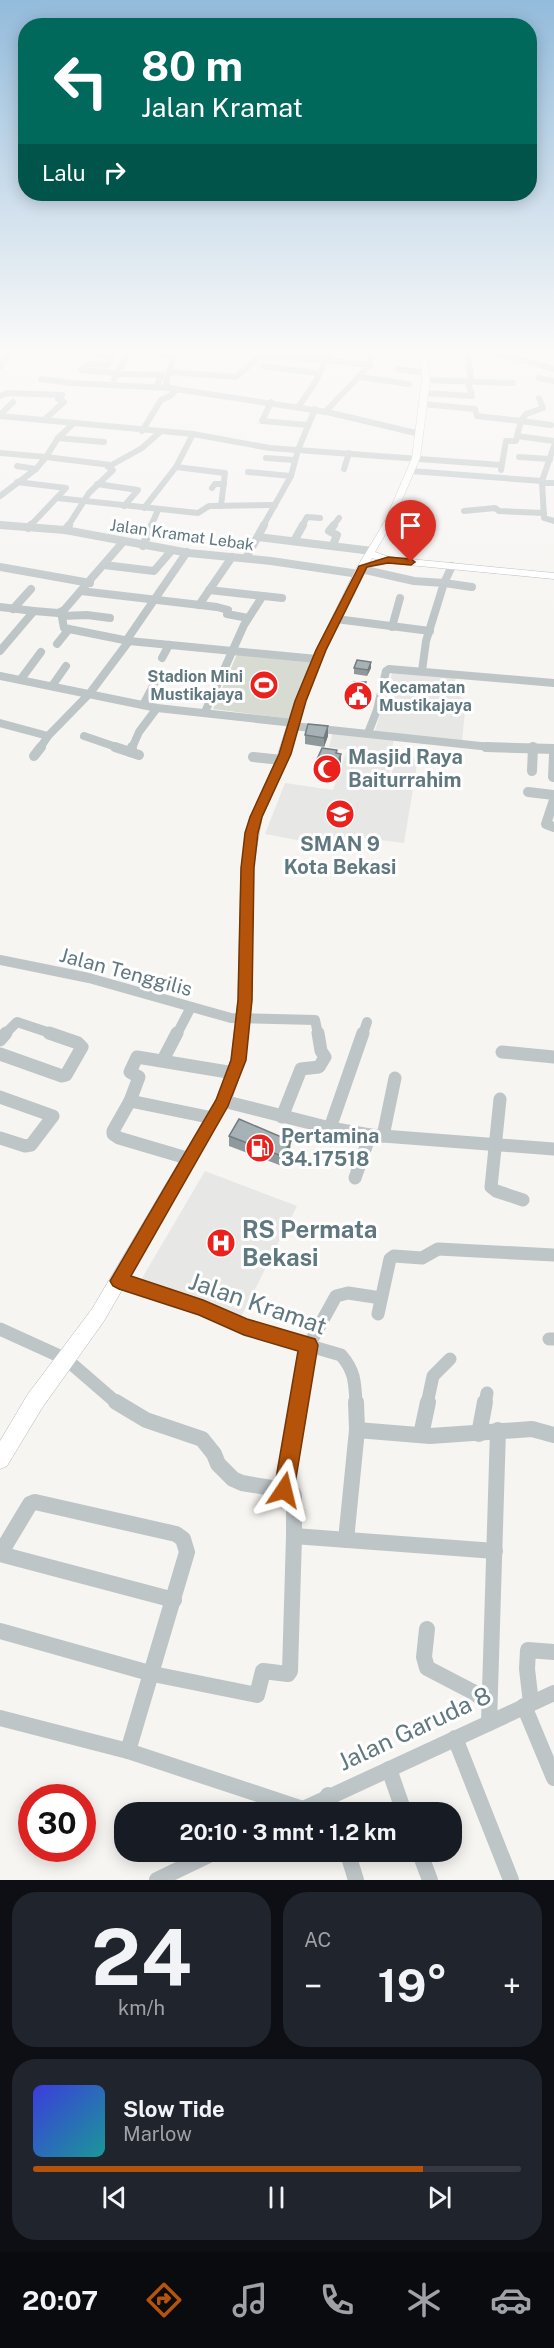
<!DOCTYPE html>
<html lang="id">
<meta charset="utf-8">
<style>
body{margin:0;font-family:"Public Sans",sans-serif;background:#20242c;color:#f1f3f6;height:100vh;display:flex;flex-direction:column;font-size:22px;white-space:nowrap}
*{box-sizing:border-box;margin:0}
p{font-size:20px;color:#9ea1a6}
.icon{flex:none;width:33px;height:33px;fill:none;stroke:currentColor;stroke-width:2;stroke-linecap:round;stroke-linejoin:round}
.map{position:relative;height:1880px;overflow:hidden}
.drawer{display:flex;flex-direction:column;gap:12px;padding:12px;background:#0d0f14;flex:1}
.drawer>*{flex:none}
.banner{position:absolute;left:18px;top:18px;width:519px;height:183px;border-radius:24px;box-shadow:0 3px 15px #0003;background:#00695c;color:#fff;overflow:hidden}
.speed{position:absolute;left:18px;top:1784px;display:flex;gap:12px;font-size:30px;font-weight:700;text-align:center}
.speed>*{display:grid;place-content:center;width:78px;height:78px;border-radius:50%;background:#171b24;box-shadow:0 3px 15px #0003;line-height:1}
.speed .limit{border:9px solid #d22;background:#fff;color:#111}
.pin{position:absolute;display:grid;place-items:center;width:51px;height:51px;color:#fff;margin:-62px -26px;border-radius:50% 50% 50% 0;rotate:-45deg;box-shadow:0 0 6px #0007}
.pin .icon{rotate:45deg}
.me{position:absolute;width:66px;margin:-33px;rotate:10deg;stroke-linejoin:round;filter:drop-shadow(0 0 4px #0008)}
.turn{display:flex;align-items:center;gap:21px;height:126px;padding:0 24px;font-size:27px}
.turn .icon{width:78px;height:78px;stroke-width:2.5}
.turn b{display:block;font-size:42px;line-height:51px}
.then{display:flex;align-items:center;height:57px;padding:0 24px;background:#0003;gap:12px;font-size:22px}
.big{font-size:45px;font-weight:700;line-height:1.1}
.drawer .tile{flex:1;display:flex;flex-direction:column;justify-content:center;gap:9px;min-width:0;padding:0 21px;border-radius:24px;background:#20242c}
.drawer .dial{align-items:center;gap:0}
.dial b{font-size:78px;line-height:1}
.song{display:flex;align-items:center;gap:18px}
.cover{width:72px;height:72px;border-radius:9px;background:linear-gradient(135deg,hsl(240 70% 55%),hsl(180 70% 35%))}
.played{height:6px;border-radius:3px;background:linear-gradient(90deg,#b45309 80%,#363941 80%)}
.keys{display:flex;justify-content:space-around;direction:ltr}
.heat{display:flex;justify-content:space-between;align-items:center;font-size:33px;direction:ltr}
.drawer .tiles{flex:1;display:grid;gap:12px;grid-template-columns:1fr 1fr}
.tile:last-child{grid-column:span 2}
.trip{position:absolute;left:114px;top:1802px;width:348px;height:60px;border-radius:24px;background:#171b24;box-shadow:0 3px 15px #0003;font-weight:700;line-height:60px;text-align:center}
.menu{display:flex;height:96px;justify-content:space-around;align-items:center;background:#090b0e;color:#9ea1a6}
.menu .icon{width:42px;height:42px}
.menu .active{color:#b45309}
.menu b{font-size:27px;color:#f1f3f6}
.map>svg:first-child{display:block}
.built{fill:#e7e7e6}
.green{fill:#d7dbd1}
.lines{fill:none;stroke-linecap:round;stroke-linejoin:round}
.major-casing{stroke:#b0b7ba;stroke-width:1}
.minor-far4{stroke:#bec5c7;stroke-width:6}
.minor-far3{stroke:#bec5c7;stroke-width:8}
.minor-far2{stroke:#bec5c7;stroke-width:10}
.minor-far1{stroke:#bec5c7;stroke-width:13}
.minor{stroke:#bec5c7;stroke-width:16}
.major{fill:#fff;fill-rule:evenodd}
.wall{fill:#8f999c}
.shaded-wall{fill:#747d7f}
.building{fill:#a6b2b5;stroke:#747d7f;stroke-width:1.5}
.route{fill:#b45309;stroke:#753606;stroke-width:1.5}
.labels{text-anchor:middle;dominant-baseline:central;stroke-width:6;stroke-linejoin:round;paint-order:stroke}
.far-street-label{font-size:16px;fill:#60787f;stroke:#fff}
.far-poi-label{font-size:16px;font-weight:bold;fill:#60787f;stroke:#fff;text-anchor:end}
.poi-label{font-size:20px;font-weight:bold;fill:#60787f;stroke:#fff;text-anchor:start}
.street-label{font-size:20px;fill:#60787f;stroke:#fff}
.near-poi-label{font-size:24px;font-weight:bold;fill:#60787f;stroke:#fff;text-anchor:start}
.near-street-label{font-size:24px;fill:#60787f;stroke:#fff}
</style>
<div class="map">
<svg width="554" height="1880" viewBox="0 0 554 1880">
<rect width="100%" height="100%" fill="#f6f5f2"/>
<g class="built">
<polygon points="393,670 456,677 452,692 466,700 462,742 375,731"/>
<polygon points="333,732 394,737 387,793 396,755 418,759 404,843 349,836 336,840 311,837 307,842 265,834 285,783 333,790 347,750 329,747"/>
<polygon points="205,1171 297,1206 239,1321 141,1280"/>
</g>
<polygon class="green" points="238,652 314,661 293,719 213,709"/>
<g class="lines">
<g class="major-casing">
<polygon id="major" points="421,353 427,353 430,380 420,458 393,521 375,552 389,557 554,573 554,579 388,563 372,558 326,650 305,701 288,760 262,817 253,868 252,1000 245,1060 231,1101 104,1321 42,1408 7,1466 0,1469 0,1441 28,1394 92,1309 194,1137 216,1100 226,1073 231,1060 238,1000 241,868 250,817 276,760 295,701 316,650 356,569 385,521 412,458 422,380"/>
</g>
<g class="minor-far4">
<polyline points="98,353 98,356 111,357 108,365 88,364 81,370 117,373"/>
<polyline points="154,353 174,356"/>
<polyline points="175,353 166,383 169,388 327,412 420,434"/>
<polyline points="370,353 370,365"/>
<polyline points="468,353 471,382"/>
<polyline points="489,353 509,356 554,369"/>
<polyline points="263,366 318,373"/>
<polyline points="0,367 9,353"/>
<polyline points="398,369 426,373"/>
<polyline points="169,372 236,377 260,356 297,357 370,365 325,412"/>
<polyline points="117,374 162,375 157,385"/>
<polyline points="360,377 409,384"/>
<polyline points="539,378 554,381"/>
<polyline points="41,379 71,383 169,388"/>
<polyline points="114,379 127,356"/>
<polyline points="426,380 513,383"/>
<polyline points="424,393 472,396 468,382"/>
<polyline points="0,396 8,393 62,395"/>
<polyline points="271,402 262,421 308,425"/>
<polyline points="423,404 475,409 477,416 521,421 517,436 554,441"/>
<polyline points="299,406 316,381 328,355"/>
<polyline points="0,415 13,402"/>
<polyline points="0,416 193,434 270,448 501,465"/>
<polyline points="44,420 64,402 58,399 61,395"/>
<polyline points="521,421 526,414 543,408 539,398"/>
<polyline points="521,421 551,425"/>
<polyline points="74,423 58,438 46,457 111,465"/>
<polyline points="142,431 161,400 170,396 177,389"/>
<polyline points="193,434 176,467 225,473 221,506"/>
<polyline points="58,438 104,442"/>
<polyline points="554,446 542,481 544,518 554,521"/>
<polyline points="0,453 46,457 36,469 0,496"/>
<polyline points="519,457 550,459"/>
<polyline points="266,458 294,460"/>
<polyline points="17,466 36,469"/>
<polyline points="344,469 349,453"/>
<polyline points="501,470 506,441 516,441 517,436"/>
<polyline points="411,471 542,481"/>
<polyline points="248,472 291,476"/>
<polyline points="17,482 66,488 30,526"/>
<polyline points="542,483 554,483"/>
<polyline points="97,484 138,490 124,506"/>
<polyline points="212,488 215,484 224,484"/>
<polyline points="57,498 198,513 209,506 275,505"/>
<polyline points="144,508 176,467"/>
<polyline points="464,511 495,508 499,511 544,513"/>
<polyline points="0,525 15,526"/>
<polyline points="68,526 89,493 113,470 108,467 142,448 160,432"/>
<polyline points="151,526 158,510"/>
<polyline points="263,526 291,476 298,450 315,409"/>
<polyline points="302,526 307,517 320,518"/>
<polyline points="333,526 339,518"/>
</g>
<g class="minor-far3">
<polyline points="0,525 65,530 189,553 271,561 359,574"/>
<polyline points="385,527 423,530"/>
<polyline points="28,528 31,525"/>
<polyline points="65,530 69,525"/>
<polyline points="258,537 372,551"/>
<polyline points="294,541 303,525"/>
<polyline points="333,545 337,535 329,531 334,525"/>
<polyline points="143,546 152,525"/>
<polyline points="246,558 264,525"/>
<polyline points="104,565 154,571 172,550"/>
<polyline points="0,567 90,583"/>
<polyline points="361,569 414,581 444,583 452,566"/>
<polyline points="209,590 282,598"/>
<polyline points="81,591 217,607 228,610 227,614 248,618"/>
<polyline points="199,605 232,557"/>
<polyline points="0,607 34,611"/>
<polyline points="13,609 31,589"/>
<polyline points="61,612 64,628 129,641 317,659"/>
<polyline points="62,616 87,615 110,618"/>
<polyline points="336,619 430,631"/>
<polyline points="392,627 400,598"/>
<polyline points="126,641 187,552"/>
<polyline points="57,644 69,629"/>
<polyline points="0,651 34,611 58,613 64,610 123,542"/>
<polyline points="162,658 169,645"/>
<polyline points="422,671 426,641 444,583 472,587"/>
<polyline points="0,676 157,708 294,723"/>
<polyline points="21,679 41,652"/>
<polyline points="52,686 66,666"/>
<polyline points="143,705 155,682"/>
<polyline points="205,712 244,625 262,597"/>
<polyline points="0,723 48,736"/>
<polyline points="293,726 490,747 524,748"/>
<polyline points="368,733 377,710 386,671 389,669 554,683"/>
<polyline points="84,736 119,748"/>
<polyline points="40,748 48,736 90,693 129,641"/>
<polyline points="132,748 139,732 157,708"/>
</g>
<g class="minor-far2">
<polyline points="115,747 139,755"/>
<polyline points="486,747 554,749"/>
<polyline points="130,752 132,747"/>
<polyline points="34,756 41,747"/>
<polyline points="253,757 282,760"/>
<polyline points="532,771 533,747"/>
<polyline points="553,777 554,755"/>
<polyline points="528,792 554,795"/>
<polyline points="554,800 546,824 554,827"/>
<polyline points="0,960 89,978 231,1018 315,1020 318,1034"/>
<polyline points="5,1034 17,1022 53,1034"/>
<polyline points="177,1034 191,1007"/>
<polyline points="363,1034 367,1022"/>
</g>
<g class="minor-far1">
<polyline points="0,1040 6,1033"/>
<polyline points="502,1052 554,1057"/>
<polyline points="0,1054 62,1076 66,1075 82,1047 78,1043 49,1033"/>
<polyline points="163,1060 177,1033"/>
<polyline points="0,1097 53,1116 31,1145 25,1146 0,1138"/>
<polyline points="500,1099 491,1187 496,1191 523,1200"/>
<polyline points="130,1101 139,1077 130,1072 137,1057 234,1073"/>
<polyline points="223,1101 330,1128 370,1135 554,1149"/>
<polyline points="282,1117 301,1069 319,1067 325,1057 321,1051 318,1033"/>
<polyline points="330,1128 363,1033"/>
<polyline points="383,1136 395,1078"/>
<polyline points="190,1159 119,1138 113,1134 113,1131 130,1101 213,1118"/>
<polyline points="355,1178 370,1135"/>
<path d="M119 1280 203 1308 244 1327 341 1355C355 1371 355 1383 356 1404"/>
<polyline points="378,1314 390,1259 394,1256 422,1258 438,1249 554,1255"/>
<polyline points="0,1329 66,1359 118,1404"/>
<polyline points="549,1339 554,1339"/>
<polyline points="299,1404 309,1345 336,1296 348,1293 381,1298"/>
<polyline points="427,1404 433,1376 450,1359"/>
<polyline points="485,1404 487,1393"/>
</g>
<g class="minor">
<polyline points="116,1402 146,1420 202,1439 214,1454 218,1464 233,1479 242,1483 284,1490"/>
<polyline points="357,1430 430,1436 532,1429 554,1435"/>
<polyline points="479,1434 485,1402"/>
<polyline points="421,1435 428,1402"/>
<polyline points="294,1536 294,1496 293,1493 284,1490 299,1402"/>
<polyline points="346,1540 357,1430 356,1402"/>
<polyline points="0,1554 30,1504 35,1502 176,1534 183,1539 187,1552 128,1751"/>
<polyline points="0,1554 174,1600"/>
<polyline points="427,1629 424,1657 427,1668 475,1693 489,1704"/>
<polyline points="0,1631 153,1674 257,1695 263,1671 288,1674 290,1671 294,1536 495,1551"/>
<polyline points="531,1703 527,1669 528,1650 554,1652"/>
<polyline points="524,1706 554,1778"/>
<polyline points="0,1718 128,1751 303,1809"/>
<polyline points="489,1723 498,1430"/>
<polyline points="455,1738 511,1880"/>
<polyline points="389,1769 404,1812"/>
<polyline points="328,1795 334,1812"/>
<polyline points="299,1811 554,1693"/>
<polyline points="347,1851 356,1880"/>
<polyline points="419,1851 430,1880"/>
<polyline points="157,1880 217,1851"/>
</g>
<use href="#major" class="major"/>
</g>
<g class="wall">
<polygon points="354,668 371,668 367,676 354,674"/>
<polygon points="366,688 362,703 350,703 351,697"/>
<polygon points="305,735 328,736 324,747 305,744"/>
<polygon points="337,750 337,753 341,763 334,779 314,775 314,766"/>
<polygon points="229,1136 290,1150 282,1166 229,1146"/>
</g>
<g class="shaded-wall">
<polygon points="371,662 371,668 367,676 368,670"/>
<polygon points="328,726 328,736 324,747 324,738"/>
<polygon points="341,754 341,763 334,779 335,769"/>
<polygon points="291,1141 290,1150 282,1166 282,1156"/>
</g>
<g class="building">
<polygon points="357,660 371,662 368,670 354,668"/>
<polygon points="354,682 366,682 362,697 351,697"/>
<polygon points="308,724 328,726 324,738 305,735"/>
<polygon points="322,748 337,750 336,753 341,754 335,769 314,766"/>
<polygon points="239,1119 291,1141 282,1156 229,1136"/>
</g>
<linearGradient id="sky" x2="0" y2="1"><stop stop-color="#93bbdb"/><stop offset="0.57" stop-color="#fbfaf9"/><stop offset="1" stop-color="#fbfaf9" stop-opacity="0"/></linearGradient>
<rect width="554" height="617" fill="url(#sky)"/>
<polygon class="route" points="388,557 411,559 415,562 411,565 388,563 367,567 326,650 306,701 291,754 262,817 258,833 254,868 252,1000 246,1060 228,1106 131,1276 203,1300 247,1319 315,1339 318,1345 294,1490 291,1497 284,1500 277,1497 274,1490 298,1351 244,1335 199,1315 119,1289 113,1286 110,1281 216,1100 231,1060 238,1000 241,868 245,833 250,817 279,754 295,701 316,650 359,566"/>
<defs>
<g id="stadium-disc" transform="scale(1.5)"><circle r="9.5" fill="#eb211e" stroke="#fff"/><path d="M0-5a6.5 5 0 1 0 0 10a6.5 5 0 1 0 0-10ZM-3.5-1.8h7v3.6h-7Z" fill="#fff"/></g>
<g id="civic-disc" transform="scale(1.5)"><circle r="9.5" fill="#eb211e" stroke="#fff"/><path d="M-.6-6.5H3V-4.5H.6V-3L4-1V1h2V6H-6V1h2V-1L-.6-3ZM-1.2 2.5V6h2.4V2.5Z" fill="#fff"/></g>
<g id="mosque-disc" transform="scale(1.5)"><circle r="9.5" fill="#eb211e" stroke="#fff"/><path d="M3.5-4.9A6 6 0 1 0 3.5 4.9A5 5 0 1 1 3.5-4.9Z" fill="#fff"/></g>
<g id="school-disc" transform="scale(1.5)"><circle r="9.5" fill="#eb211e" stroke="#fff"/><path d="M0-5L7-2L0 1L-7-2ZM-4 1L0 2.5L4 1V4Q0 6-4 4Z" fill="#fff"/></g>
<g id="fuel-disc" transform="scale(1.5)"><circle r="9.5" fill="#eb211e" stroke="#fff"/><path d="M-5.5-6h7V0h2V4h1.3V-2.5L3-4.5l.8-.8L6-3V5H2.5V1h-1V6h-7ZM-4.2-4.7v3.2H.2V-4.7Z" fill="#fff"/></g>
<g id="hospital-disc" transform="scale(1.5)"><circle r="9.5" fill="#eb211e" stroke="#fff"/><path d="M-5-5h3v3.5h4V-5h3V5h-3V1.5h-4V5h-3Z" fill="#fff"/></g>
</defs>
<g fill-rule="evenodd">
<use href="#stadium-disc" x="264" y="685"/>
<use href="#civic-disc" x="358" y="696"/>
<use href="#mosque-disc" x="327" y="769"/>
<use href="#school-disc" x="340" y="814"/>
<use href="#fuel-disc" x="260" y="1148"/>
<use href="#hospital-disc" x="221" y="1243"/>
</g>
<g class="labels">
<g class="far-street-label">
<text transform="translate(182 535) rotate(8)">Jalan Kramat Lebak</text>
</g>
<g class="far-poi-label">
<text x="243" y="676">Stadion Mini<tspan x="243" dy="18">Mustikajaya</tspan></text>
<text x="379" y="687" text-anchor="start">Kecamatan<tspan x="379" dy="18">Mustikajaya</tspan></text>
</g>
<g class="poi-label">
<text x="348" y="757">Masjid Raya<tspan x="348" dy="23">Baiturrahim</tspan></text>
<text x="340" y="844" text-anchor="middle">SMAN 9<tspan x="340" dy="23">Kota Bekasi</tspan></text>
<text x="281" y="1136">Pertamina<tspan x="281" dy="23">34.17518</tspan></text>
</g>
<g class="street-label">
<text transform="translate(126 972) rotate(15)">Jalan Tenggilis</text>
</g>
<g class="near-poi-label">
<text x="242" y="1229">RS Permata<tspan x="242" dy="28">Bekasi</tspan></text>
</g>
<g class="near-street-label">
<text transform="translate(258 1303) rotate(19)">Jalan Kramat</text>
<text transform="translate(414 1728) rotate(-25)">Jalan Garuda 8</text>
</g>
</g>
</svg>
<div class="speed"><div class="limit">30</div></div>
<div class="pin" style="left:411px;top:562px;background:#d93025"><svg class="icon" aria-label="arrive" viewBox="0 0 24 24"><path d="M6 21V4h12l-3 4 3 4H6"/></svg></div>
<svg class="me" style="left:284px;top:1490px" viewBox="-20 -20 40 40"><path d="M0-17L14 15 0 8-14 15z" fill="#b45309" stroke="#fff" stroke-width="4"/></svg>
<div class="trip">20:10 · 3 mnt · 1.2 km</div>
<div class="banner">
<div class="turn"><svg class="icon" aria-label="left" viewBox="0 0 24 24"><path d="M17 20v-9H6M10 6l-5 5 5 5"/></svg><div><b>80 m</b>Jalan Kramat</div></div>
<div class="then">Lalu<svg class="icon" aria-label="right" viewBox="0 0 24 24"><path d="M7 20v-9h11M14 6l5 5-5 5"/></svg></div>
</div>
</div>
<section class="drawer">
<div class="tiles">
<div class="tile dial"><b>24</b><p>km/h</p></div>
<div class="tile"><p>AC</p>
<div class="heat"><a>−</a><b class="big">19°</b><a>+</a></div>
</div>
<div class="tile">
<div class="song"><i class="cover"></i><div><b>Slow Tide</b><p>Marlow</p></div></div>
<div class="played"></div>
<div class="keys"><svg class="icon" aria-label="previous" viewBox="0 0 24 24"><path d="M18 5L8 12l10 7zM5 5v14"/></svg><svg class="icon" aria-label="pause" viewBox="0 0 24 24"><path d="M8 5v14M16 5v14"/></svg><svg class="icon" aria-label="next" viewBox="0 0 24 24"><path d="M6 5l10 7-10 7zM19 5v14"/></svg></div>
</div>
</div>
</section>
<nav class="menu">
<b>20:07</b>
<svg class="icon active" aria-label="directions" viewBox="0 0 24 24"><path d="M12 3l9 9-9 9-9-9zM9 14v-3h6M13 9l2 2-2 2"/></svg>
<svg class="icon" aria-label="music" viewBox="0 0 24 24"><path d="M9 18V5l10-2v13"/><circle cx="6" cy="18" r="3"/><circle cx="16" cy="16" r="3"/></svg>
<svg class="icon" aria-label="phone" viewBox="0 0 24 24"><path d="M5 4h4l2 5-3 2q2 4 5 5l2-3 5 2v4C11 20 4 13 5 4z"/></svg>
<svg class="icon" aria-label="climate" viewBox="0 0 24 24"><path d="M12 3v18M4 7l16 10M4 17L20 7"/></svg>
<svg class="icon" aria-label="car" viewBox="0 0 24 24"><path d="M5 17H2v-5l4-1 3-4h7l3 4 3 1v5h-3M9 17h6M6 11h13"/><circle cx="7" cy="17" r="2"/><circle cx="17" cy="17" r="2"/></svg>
</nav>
